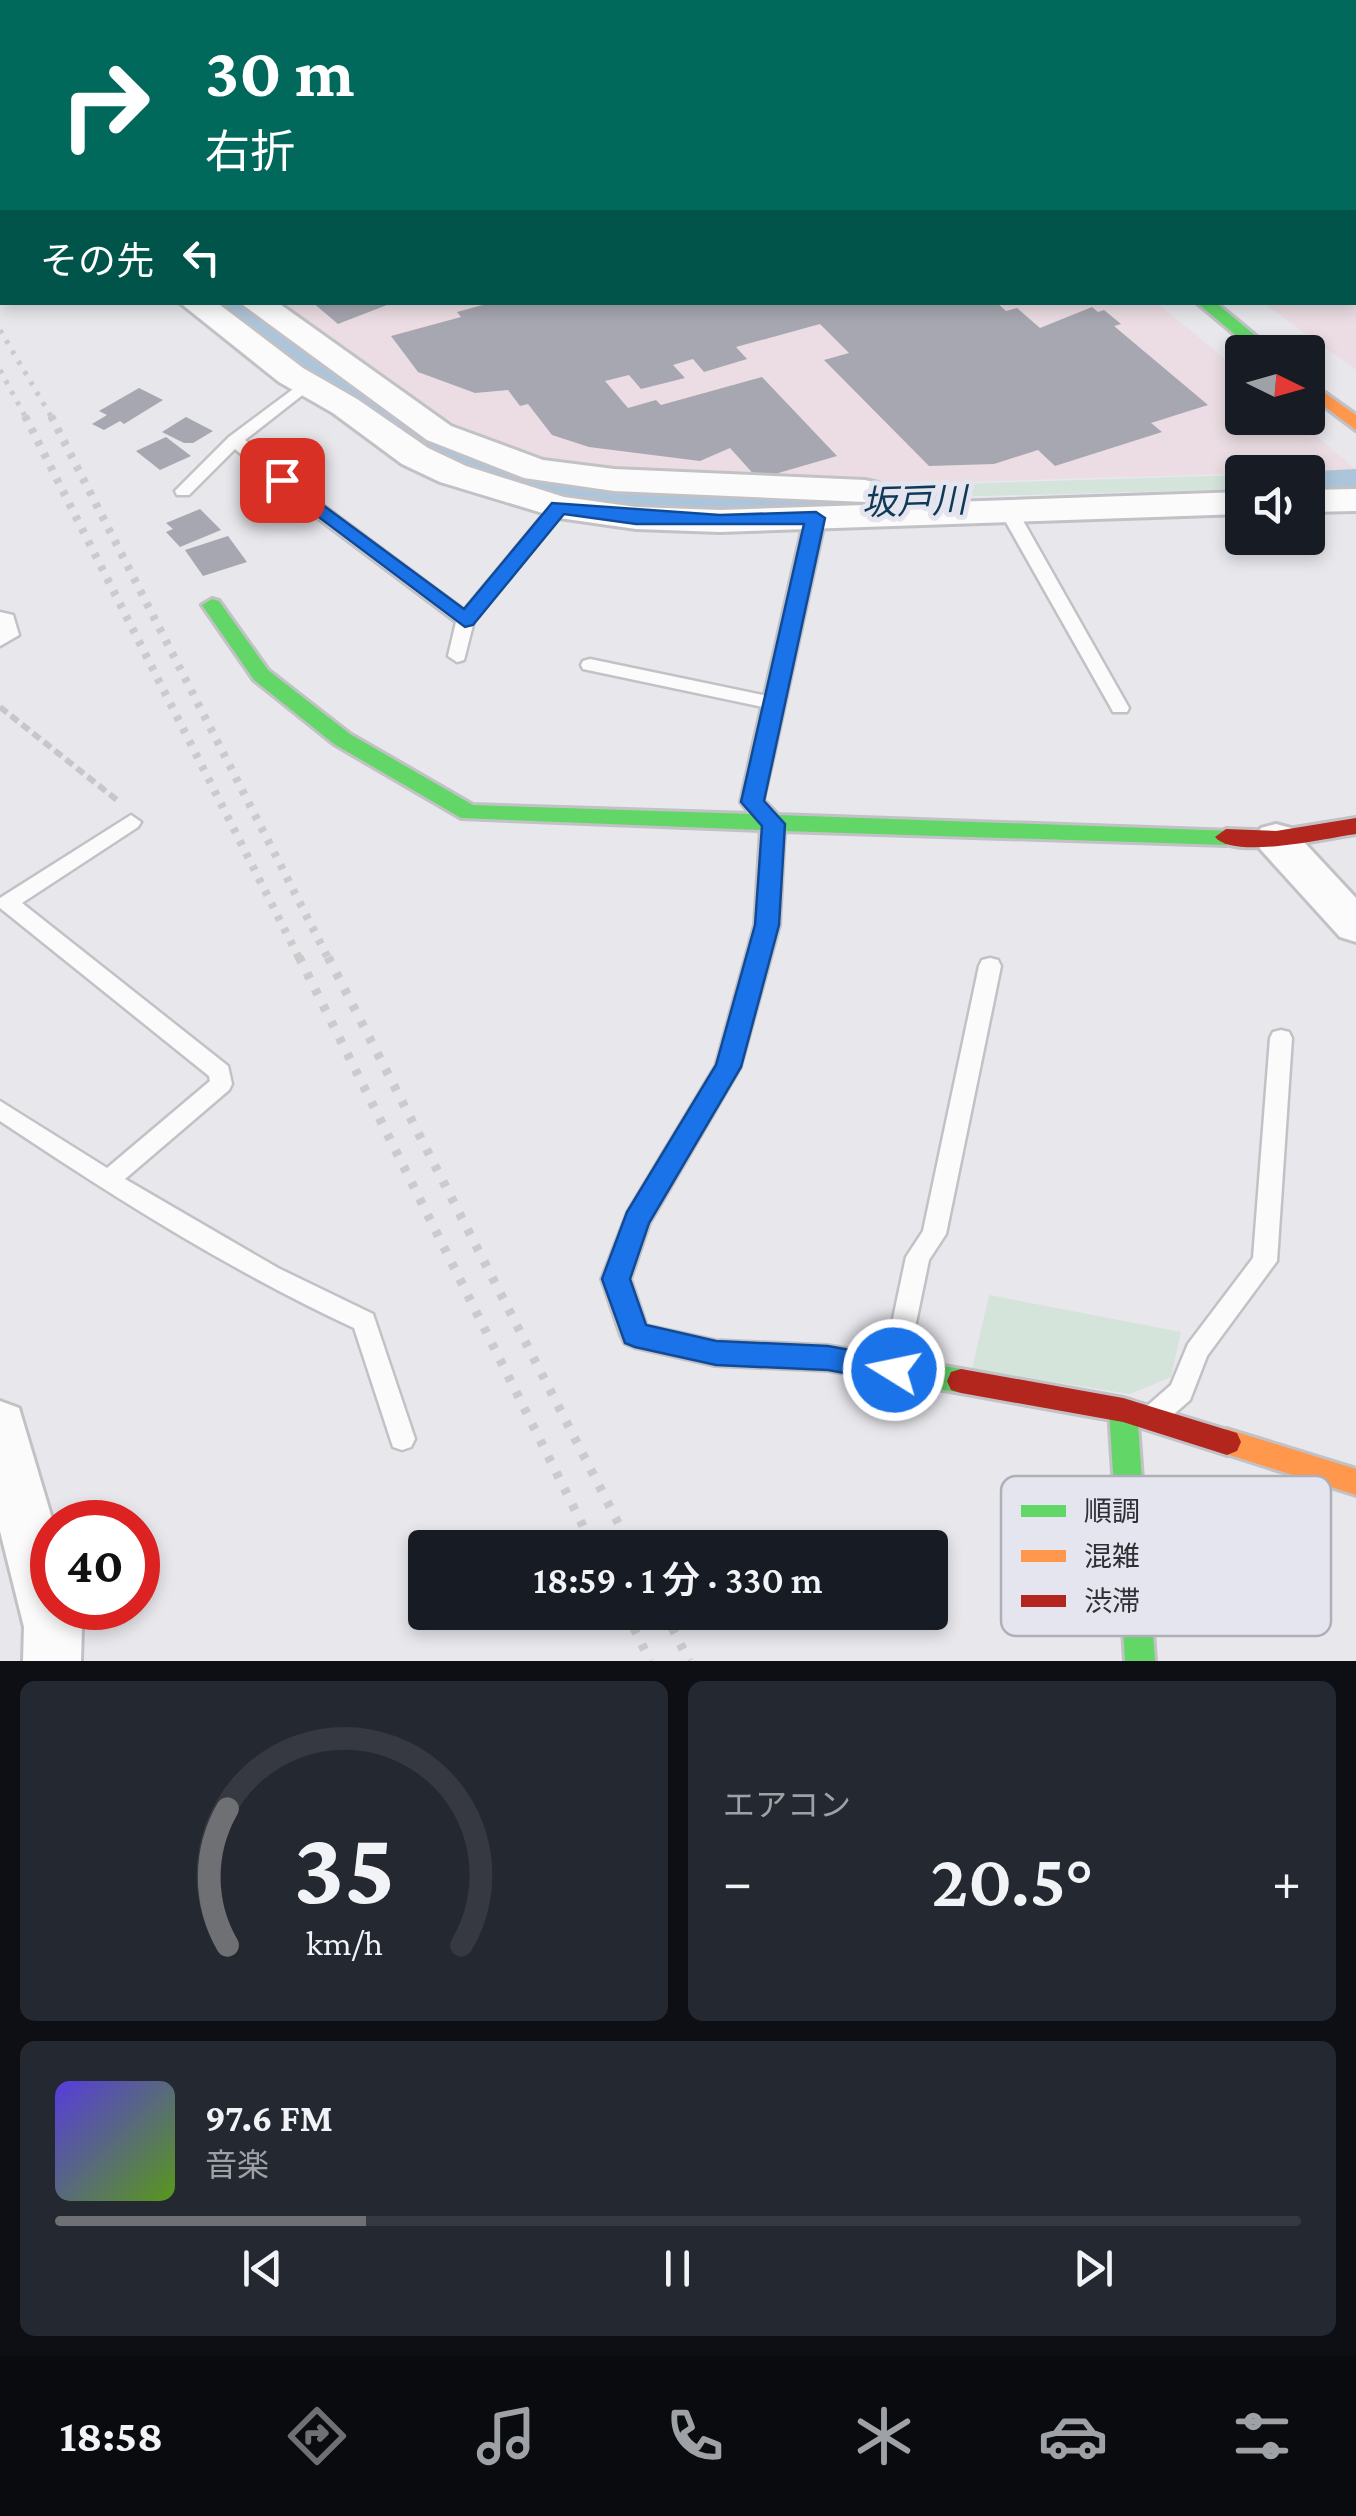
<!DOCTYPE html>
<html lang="ja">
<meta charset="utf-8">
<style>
body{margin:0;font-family:"Crimson Pro","Noto Sans JP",serif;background:#242831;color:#f1f3f6;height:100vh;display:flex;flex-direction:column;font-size:38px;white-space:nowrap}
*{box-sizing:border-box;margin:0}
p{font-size:32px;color:#9ea1a6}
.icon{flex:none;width:55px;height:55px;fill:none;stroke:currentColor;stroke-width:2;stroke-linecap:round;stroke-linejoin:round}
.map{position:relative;height:1661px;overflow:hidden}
.drawer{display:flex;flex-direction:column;gap:20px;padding:20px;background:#0d0f14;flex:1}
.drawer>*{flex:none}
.banner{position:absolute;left:0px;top:0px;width:1358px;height:305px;box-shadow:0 5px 15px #0003;background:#00695c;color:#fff;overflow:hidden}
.needle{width:65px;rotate:95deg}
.fabs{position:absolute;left:1225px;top:335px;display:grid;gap:20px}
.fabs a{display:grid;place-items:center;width:100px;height:100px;border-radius:10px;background:#171b24;box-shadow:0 5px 15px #0003;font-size:50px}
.speed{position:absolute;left:30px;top:1500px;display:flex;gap:20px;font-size:50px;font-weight:700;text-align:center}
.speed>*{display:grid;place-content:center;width:130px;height:130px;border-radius:50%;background:#171b24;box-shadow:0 5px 15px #0003;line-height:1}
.speed .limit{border:15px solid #d22;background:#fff;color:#111}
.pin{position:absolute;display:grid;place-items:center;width:85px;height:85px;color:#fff;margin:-42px;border-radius:20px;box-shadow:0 5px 15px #0006}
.me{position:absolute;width:110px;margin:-55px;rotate:280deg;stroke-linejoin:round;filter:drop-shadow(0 0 8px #0008)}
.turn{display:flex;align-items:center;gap:35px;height:210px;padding:0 40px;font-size:45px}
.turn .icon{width:130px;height:130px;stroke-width:2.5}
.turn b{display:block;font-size:70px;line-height:85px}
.then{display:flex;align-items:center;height:95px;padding:0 40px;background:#0003;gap:20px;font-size:38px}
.big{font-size:75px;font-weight:600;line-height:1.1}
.drawer .widget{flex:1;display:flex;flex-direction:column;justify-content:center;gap:15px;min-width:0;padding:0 35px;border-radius:15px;background:#242831}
.drawer .dial{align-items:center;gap:0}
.dial svg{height:260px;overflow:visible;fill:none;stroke:#363941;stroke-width:7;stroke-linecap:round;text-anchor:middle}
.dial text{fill:#f1f3f6;stroke:none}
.song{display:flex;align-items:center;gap:30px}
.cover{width:120px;height:120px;border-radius:15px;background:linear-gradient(135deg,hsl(250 70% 55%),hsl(90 70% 35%))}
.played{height:10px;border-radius:5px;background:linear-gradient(90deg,#6f7074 25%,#363941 25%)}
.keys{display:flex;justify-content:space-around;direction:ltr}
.heat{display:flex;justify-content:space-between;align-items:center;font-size:55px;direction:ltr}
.drawer .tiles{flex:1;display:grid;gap:20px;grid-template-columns:1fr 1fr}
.widget:last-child{grid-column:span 2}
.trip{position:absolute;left:408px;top:1530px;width:540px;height:100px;border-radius:10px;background:#171b24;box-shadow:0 5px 15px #0003;font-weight:600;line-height:100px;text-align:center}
.menu{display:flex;height:160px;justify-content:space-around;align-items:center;background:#090b0e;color:#9ea1a6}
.menu .icon{width:70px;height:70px}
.menu .active{color:#6f7074}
.menu b{font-size:45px;color:#f1f3f6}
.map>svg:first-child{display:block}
.industrial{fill:#ebdde3}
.green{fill:#d4e4da}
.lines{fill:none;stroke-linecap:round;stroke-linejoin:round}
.river{fill:#adc5da;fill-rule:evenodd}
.building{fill:#a6a7b0}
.lane-casing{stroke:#c2c2c6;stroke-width:5}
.street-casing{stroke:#c2c2c6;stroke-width:6}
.fast-casing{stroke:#c2c2c6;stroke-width:6}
.slow-casing{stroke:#c2c2c6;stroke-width:6}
.jam-casing{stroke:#c2c2c6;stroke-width:6}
.path{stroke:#c6c7c9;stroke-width:6;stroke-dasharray:9 5;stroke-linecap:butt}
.lane{fill:#fbfbfc;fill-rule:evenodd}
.street{fill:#fbfbfc;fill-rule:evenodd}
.fast{fill:#63d668;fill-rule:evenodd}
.slow{fill:#ff974d;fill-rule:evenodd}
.jam{fill:#b3261e;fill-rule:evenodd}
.rail-far2{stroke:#cbcbcc;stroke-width:5;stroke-dasharray:4 8;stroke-linecap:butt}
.rail-far1{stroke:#cbcbcc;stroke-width:8;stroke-dasharray:5 9;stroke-linecap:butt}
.rail{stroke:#cbcbcc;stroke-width:9;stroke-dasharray:6 12;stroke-linecap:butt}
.route{fill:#1a73e8;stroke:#114b97;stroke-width:2.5}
.labels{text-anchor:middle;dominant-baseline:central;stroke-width:10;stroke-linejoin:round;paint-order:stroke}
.water-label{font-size:35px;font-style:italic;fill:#0f3956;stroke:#e4e5ef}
.key{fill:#e4e5ef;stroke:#aeafb7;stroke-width:2.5}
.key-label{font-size:28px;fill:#2f3034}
</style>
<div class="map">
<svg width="1356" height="1661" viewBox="0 0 1356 1661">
<rect width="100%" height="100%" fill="#e7e7ec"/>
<g class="industrial">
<polygon points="0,0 790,0 793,2 2,2 2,119"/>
<polygon points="863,0 1278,0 1268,2"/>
<polygon points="1356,5 1356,370 1263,303 1355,302"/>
<polygon points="273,303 1157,303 1242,373 1242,418 1296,418 1356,470 857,485 614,473 549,464 452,425"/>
</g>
<g class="green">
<polygon points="234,303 268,303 451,427 548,466 857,487 1242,475 1242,489 803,501 610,496 534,481 450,459"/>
<polygon points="989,1295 1181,1332 1171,1377 1130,1394 972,1369"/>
</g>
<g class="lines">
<g class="river">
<polygon points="0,124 2,125 2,160 0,159"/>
<polygon points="190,302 261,302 462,440 537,467 616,482 683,487 910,484 934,490 944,504 934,518 910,524 683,529 616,522 498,498 414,468 198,315"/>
<polygon points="1356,469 1356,509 1308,510 1308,472 1297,472"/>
</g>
</g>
<g class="building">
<polygon points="312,302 392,302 392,303 338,324"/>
<polygon points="494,302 996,302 1006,311 1017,308 1040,328 1092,307 1098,312 1104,310 1121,324 1114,326 1208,405 1151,423 1162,432 1055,466 1038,450 994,464 929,466 824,360 849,353 820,324 736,347 747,359 704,372 693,359 673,365 685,378 641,389 629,375 605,381 628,408 656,400 661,405 762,377 837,456 758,479 730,448 700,461 589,447 552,435 528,404 520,406 508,390 475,393 418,372 391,336 461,317 457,312"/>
<polygon points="139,388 163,400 124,424 120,421 104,430 92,424 107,415 99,411"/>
<polygon points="186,417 213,431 193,443 184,443 162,432"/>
<polygon points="166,437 191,456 160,470 136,451"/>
<polygon points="200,509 221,530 180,547 166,532 173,529 166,523"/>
<polygon points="228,536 247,562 203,576 185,550"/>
</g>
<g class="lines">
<g class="lane-casing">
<g id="lane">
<polygon points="308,378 316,383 314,386 245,440 312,497 464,610 553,503 565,503 568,507 474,621 464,660 457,662 448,656 456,622 300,505 235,449 189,495 177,495 175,491 229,437"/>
<polygon points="1008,505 1017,510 1129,708 1127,712 1113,712 1111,708 999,510"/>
<polygon points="0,612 13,615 19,635 0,646"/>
<polygon points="590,659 772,697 781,703 772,709 583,669 581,665 583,661"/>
<path d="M131 815 141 822 138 827 22 903 228 1066 232 1084 229 1090 125 1179 278 1268 373 1314 415 1439 411 1447 402 1450 393 1447 354 1328C229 1270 114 1197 0 1121V1101L107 1168 210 1081 209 1076 0 908V898Z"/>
<polygon points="990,958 998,960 1001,966 946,1234 929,1260 907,1366 904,1374 895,1377 886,1374 883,1366 906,1257 923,1231 979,966 982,960"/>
<polygon points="1281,1030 1289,1032 1292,1038 1277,1261 1207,1356 1190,1400 1165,1422 1156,1425 1147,1422 1143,1414 1147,1406 1171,1385 1188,1344 1253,1258 1270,1038 1273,1032"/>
</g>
</g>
<g class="street-casing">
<g id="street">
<polygon points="0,119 2,120 2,139 0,138"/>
<polygon points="0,152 2,153 2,172 0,171"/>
<polygon points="179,302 216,302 303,368 357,399 428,448 466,466 564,497 636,507 720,510 1242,492 1242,514 720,532 636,529 559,518 440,482 402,464 333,413 279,382"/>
<polygon points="239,302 277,302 451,426 543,460 614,469 865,480 878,483 883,491 878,499 865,502 614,491 524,478 427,440"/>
<polygon points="1356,489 1356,511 1308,512 1308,490"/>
<polygon points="1276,824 1291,828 1356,898 1356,942 1340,937 1261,850 1255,839 1261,828"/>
<polygon points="0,1401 19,1408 53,1522 52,1608 77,1608 82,1627 81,1661 23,1661 24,1627 0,1531"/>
</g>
</g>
<g class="fast-casing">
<g id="fast">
<polygon points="1196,302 1215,302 1275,352 1256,352"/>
<polygon points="212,599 219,601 268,670 350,734 473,805 751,814 741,802 751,756 762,749 773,756 763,800 778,815 1234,831 1237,837 1226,845 784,831 779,925 740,1067 649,1223 630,1279 646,1326 715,1341 828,1346 961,1369 971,1372 975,1381 971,1390 961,1393 828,1370 715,1365 635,1347 625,1343 621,1335 602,1279 628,1212 716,1066 755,925 761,830 461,818 334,744 254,680 202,605"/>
<polygon points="1123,1398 1133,1401 1137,1410 1155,1661 1125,1661 1109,1410 1113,1401"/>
</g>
</g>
<g class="slow-casing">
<g id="slow">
<polygon points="819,0 836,0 837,2 821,2"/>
<polygon points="1308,381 1356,415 1356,430 1308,394"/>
<polygon points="1227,1429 1356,1469 1356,1495 1217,1451 1213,1442 1217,1433"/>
</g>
</g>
<g class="jam-casing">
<g id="jam">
<polygon points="815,512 825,518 773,756 762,763 751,756 805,518"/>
<path d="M1356 818V834C1327 838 1234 860 1215 837L1226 829 1276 831Z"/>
<polygon points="961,1369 1123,1398 1237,1433 1241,1442 1237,1451 1227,1455 1123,1422 961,1393 951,1390 947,1381 951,1372"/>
</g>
</g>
<polyline class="path" points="0,707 117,800"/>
<use href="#lane" class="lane"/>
<use href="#street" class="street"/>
<use href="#fast" class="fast"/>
<use href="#slow" class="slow"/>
<use href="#jam" class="jam"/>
<g class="rail-far2">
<polyline points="0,330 52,418"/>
<polyline points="0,370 26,418"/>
</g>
<g class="rail-far1">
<polyline points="25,416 300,960"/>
<polyline points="51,416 329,960"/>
</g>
<g class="rail">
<polyline points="299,957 594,1548"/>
<polyline points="328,957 631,1548"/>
<polyline points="626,1612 650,1661"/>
<polyline points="664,1612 689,1661"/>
</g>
</g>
<polygon class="route" points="282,475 464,609 552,503 720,515 816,512 825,518 764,801 785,824 779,925 741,1067 649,1223 630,1279 646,1325 716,1341 828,1346 894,1358 904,1362 909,1370 904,1379 894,1382 828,1370 716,1365 635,1347 625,1343 602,1279 627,1212 716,1065 755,925 762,826 741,802 804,524 636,524 564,514 473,625 465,627 276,485 273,480"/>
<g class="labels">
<g class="water-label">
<text transform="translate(914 502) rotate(-2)">坂戸川</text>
</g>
</g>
<rect x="1001" y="1476" width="330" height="160" rx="15" class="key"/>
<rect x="1021" y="1505" width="45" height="12" fill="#63d668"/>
<rect x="1021" y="1550" width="45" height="12" fill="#ff974d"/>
<rect x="1021" y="1595" width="45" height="12" fill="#b3261e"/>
<g class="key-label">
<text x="1084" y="1521">順調</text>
<text x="1084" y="1566">混雑</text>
<text x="1084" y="1611">渋滞</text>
</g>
</svg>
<div class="fabs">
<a><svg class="needle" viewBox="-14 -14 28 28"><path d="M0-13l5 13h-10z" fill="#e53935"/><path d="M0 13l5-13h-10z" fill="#9ea1a6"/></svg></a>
<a><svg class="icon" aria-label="sound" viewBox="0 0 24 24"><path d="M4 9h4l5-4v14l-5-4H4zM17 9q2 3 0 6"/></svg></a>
</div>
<div class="speed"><div class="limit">40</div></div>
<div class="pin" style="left:282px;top:480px;background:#d93025"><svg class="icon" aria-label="arrive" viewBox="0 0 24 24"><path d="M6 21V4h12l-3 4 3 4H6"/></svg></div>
<svg class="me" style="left:894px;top:1370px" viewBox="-20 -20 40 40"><circle r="17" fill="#1a73e8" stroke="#fff" stroke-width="3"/><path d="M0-11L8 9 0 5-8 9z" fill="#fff"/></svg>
<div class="trip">18:59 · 1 分 · 330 m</div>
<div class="banner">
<div class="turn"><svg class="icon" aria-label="right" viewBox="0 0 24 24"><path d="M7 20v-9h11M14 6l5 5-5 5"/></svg><div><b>30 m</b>右折</div></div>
<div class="then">その先<svg class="icon" aria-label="left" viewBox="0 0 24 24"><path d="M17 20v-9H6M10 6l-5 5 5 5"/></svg></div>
</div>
</div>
<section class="drawer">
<div class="tiles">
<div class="widget dial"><svg viewBox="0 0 100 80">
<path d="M14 69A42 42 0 1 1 86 69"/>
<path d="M14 69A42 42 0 0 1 14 27" stroke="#6f7074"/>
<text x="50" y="56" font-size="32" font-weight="700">35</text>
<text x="50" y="72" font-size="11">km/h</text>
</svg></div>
<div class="widget"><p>エアコン</p>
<div class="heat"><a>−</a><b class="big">20.5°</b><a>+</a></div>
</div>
<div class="widget">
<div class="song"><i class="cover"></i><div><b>97.6 FM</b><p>音楽</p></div></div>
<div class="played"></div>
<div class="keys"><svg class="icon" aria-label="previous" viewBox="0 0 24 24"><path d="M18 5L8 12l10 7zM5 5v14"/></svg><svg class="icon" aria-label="pause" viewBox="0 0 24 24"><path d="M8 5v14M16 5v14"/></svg><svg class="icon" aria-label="next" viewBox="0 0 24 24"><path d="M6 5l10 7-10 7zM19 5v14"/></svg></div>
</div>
</div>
</section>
<nav class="menu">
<b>18:58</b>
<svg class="icon active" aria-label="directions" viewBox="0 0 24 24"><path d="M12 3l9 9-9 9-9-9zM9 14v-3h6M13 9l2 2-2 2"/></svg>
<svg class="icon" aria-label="music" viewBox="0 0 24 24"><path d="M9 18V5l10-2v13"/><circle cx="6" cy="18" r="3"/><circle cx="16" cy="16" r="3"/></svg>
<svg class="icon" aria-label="phone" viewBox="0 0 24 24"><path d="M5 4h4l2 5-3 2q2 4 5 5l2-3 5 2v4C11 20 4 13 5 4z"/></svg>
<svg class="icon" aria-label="climate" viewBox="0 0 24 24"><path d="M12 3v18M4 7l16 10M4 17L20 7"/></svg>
<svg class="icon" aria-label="car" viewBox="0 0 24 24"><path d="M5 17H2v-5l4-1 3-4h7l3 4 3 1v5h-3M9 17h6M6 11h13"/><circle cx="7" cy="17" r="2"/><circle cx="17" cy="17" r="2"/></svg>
<svg class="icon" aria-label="filters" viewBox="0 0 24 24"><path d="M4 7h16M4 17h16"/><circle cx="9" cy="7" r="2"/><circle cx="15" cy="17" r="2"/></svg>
</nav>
